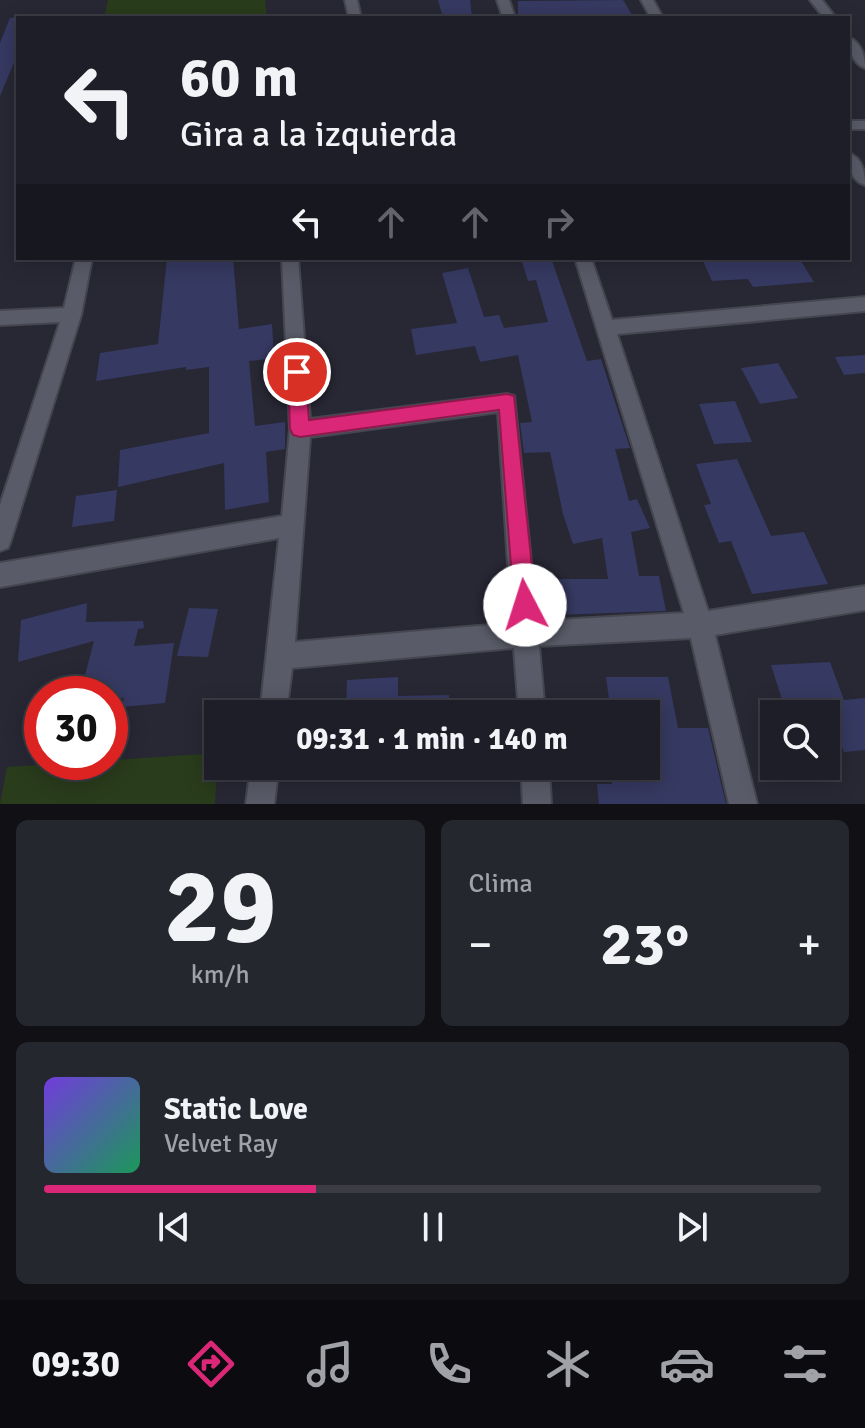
<!DOCTYPE html>
<html lang="es">
<meta charset="utf-8">
<style>
body{margin:0;font-family:Signika,sans-serif;background:#25272f;color:#f1f3f6;height:100vh;display:flex;flex-direction:column;font-size:30px;white-space:nowrap}
*{box-sizing:border-box;margin:0}
p{font-size:26px;color:#a0a2a7}
.icon{flex:none;width:44px;height:44px;fill:none;stroke:currentColor;stroke-width:2;stroke-linecap:round;stroke-linejoin:round}
.map{position:relative;height:804px;overflow:hidden}
.panel{display:flex;flex-direction:column;gap:16px;padding:16px;background:#101015;flex:1}
.panel>*{flex:none}
.top-card{position:absolute;left:16px;top:16px;width:834px;height:244px;border-radius:0px;box-shadow:0 4px 20px #0003,0 0 0 2px #3b3c44;background:#1d1e27;color:#f1f3f6;overflow:hidden}
.tools{position:absolute;left:760px;top:700px;display:grid;gap:16px}
.tools a{display:grid;place-items:center;width:80px;height:80px;border-radius:0px;background:#1d1e27;box-shadow:0 4px 20px #0003,0 0 0 2px #3b3c44;font-size:40px}
.speed{position:absolute;left:24px;top:676px;display:flex;gap:16px;font-size:40px;font-weight:700;text-align:center}
.speed>*{display:grid;place-content:center;width:104px;height:104px;border-radius:50%;background:#1d1e27;box-shadow:0 4px 20px #0003,0 0 0 2px #3b3c44;line-height:1}
.speed .limit{border:12px solid #d22;background:#fff;color:#111}
.pin{position:absolute;display:grid;place-items:center;width:68px;height:68px;color:#fff;margin:-34px;border:4px solid #fff;border-radius:50%;box-shadow:0 2px 8px #0007}
.me{position:absolute;width:88px;margin:-44px;rotate:355deg;stroke-linejoin:round;filter:drop-shadow(0 0 6px #0008)}
.turn{display:flex;align-items:center;gap:28px;height:168px;padding:0 32px;font-size:36px}
.turn .icon{width:104px;height:104px;stroke-width:2.5}
.turn b{display:block;font-size:56px;line-height:68px}
.lanes{display:flex;align-items:center;height:76px;padding:0 32px;background:#0003;justify-content:center;gap:40px;direction:ltr}
.lanes .off{opacity:.35}
.big{font-size:60px;font-weight:700;line-height:1.1}
.panel .tile{flex:1;display:flex;flex-direction:column;justify-content:center;gap:12px;min-width:0;padding:0 28px;border-radius:12px;background:#25272f}
.panel .dial{align-items:center;gap:0}
.dial b{font-size:104px;line-height:1}
.song{display:flex;align-items:center;gap:24px}
.cover{width:96px;height:96px;border-radius:12px;background:linear-gradient(135deg,hsl(260 70% 55%),hsl(150 70% 35%))}
.played{height:8px;border-radius:4px;background:linear-gradient(90deg,#db2777 35%,#3b3c44 35%)}
.keys{display:flex;justify-content:space-around;direction:ltr}
.heat{display:flex;justify-content:space-between;align-items:center;font-size:44px;direction:ltr}
.panel .tiles{flex:1;display:grid;gap:16px;grid-template-columns:1fr 1fr}
.tile:last-child{grid-column:span 2}
.trip{position:absolute;left:204px;top:700px;width:456px;height:80px;border-radius:0px;background:#1d1e27;box-shadow:0 4px 20px #0003,0 0 0 2px #3b3c44;font-weight:700;line-height:80px;text-align:center}
.tabs{display:flex;height:128px;justify-content:space-around;align-items:center;background:#0c0c10;color:#a0a2a7}
.tabs .icon{width:56px;height:56px}
.tabs .selected{color:#db2777}
.tabs b{font-size:36px;color:#f1f3f6}
.map>svg:first-child{display:block}
.green{fill:#293c1b}
.building{fill:#363961}
.lines{fill:none;stroke-linecap:round;stroke-linejoin:round}
.minor-casing{stroke:#45464f;stroke-width:4}
.minor{fill:#595b68;fill-rule:evenodd}
.route{fill:#db2777;stroke:#8e194d;stroke-width:2}
</style>
<div class="map">
<svg width="865" height="804" viewBox="0 0 865 804">
<rect width="100%" height="100%" fill="#272834"/>
<g class="green">
<polygon points="108,0 265,0 267,18 104,18"/>
<polygon points="218,753 215,804 0,804 7,767"/>
</g>
<g class="building">
<polygon points="438,0 470,0 472,18 443,18"/>
<polygon points="623,0 634,18 518,18 518,1"/>
<polygon points="32,16 18,18 18,53 0,96 0,43 10,18"/>
<polygon points="167,258 233,258 239,329 272,324 274,358 249,361 255,426 285,422 285,449 266,452 269,502 225,510 224,463 118,487 120,450 209,433 209,367 186,370 186,367 96,381 100,353 158,344"/>
<polygon points="521,258 551,258 587,361 601,359 630,448 615,449 629,501 637,499 650,528 631,532 639,576 659,576 666,611 556,615 552,579 608,579 602,538 573,544 563,514 550,452 524,453 520,423 532,422 518,355 480,362 475,346 416,355 411,329 457,323 442,273 468,268 484,317 499,315 504,328 548,322 536,280 528,281"/>
<polygon points="749,258 769,258 770,261 799,258 814,282 753,287 748,279 712,281 703,261"/>
<polygon points="865,355 865,373 844,375 835,357"/>
<polygon points="778,363 798,398 760,404 741,368"/>
<polygon points="735,401 752,442 714,444 699,404"/>
<polygon points="737,459 771,536 804,532 828,584 752,594 731,541 719,543 704,505 711,504 696,464"/>
<polygon points="117,490 114,521 72,527 76,496"/>
<polygon points="87,603 86,622 143,621 144,628 138,629 134,646 174,643 165,703 122,707 124,698 80,694 94,641 18,662 21,620"/>
<polygon points="189,608 218,609 208,657 177,656"/>
<polygon points="830,662 844,700 865,698 865,750 844,752 828,709 786,712 771,665"/>
<polygon points="398,677 398,696 449,695 450,714 346,714 347,680"/>
<polygon points="606,677 668,677 678,728 708,728 726,804 599,804 597,784 612,784 610,766 646,766 646,714 611,714"/>
</g>
<g class="lines">
<g class="minor-casing">
<g id="minor">
<polygon points="345,0 357,0 361,18 349,18"/>
<polygon points="497,0 509,0 515,18 503,18"/>
<polygon points="641,0 653,0 663,18 651,18"/>
<polygon points="810,0 822,0 836,18 824,18"/>
<path d="M848 37C861 42 865 56 865 68 853 64 848 49 848 37Z"/>
<rect x="848" y="121" width="17" height="8"/>
<path d="M848 153C862 157 865 172 865 185 851 181 848 166 848 153Z"/>
<polygon points="76,258 92,258 81,315 11,540 8,548 0,551 0,505 60,322 0,325 0,311 64,308"/>
<path d="M282 258H298L310 419 507 394 514 396 537 621 684 613 575 258H591L612 320 865 297V311L617 334 708 611 865 586V610L715 635 757 804H729L691 638 539 646 545 714H519L514 648 292 668 286 714H260L279 538 0 587V563L282 516 290 429ZM498 412 512 623 295 642 310 437Z"/>
<polygon points="251,766 279,766 274,804 246,804"/>
<polygon points="521,766 549,766 551,804 523,804"/>
</g>
</g>
<use href="#minor" class="minor"/>
</g>
<polygon class="route" points="297,365 305,372 309,420 507,394 514,396 536,605 533,613 525,616 518,613 514,605 499,410 300,437 293,435 290,429 288,372"/>
</svg>
<div class="tools">
<a><svg class="icon" aria-label="search" viewBox="0 0 24 24"><circle cx="10" cy="10" r="6"/><path d="M15 15l6 6"/></svg></a>
</div>
<div class="speed"><div class="limit">30</div></div>
<div class="pin" style="left:297px;top:372px;background:#d93025"><svg class="icon" aria-label="arrive" viewBox="0 0 24 24"><path d="M6 21V4h12l-3 4 3 4H6"/></svg></div>
<svg class="me" style="left:525px;top:605px" viewBox="-20 -20 40 40"><circle r="19" fill="#fff"/><path d="M0-13L10 11 0 6-10 11z" fill="#db2777"/></svg>
<div class="trip">09:31 · 1 min · 140 m</div>
<div class="top-card">
<div class="turn"><svg class="icon" aria-label="left" viewBox="0 0 24 24"><path d="M17 20v-9H6M10 6l-5 5 5 5"/></svg><div><b>60 m</b>Gira a la izquierda</div></div>
<div class="lanes"><svg class="icon" aria-label="left" viewBox="0 0 24 24"><path d="M17 20v-9H6M10 6l-5 5 5 5"/></svg><svg class="icon off" aria-label="ahead" viewBox="0 0 24 24"><path d="M12 20V5M6 11l6-6 6 6"/></svg><svg class="icon off" aria-label="ahead" viewBox="0 0 24 24"><path d="M12 20V5M6 11l6-6 6 6"/></svg><svg class="icon off" aria-label="right" viewBox="0 0 24 24"><path d="M7 20v-9h11M14 6l5 5-5 5"/></svg></div>
</div>
</div>
<section class="panel">
<div class="tiles">
<div class="tile dial"><b>29</b><p>km/h</p></div>
<div class="tile"><p>Clima</p>
<div class="heat"><a>−</a><b class="big">23°</b><a>+</a></div>
</div>
<div class="tile">
<div class="song"><i class="cover"></i><div><b>Static Love</b><p>Velvet Ray</p></div></div>
<div class="played"></div>
<div class="keys"><svg class="icon" aria-label="previous" viewBox="0 0 24 24"><path d="M18 5L8 12l10 7zM5 5v14"/></svg><svg class="icon" aria-label="pause" viewBox="0 0 24 24"><path d="M8 5v14M16 5v14"/></svg><svg class="icon" aria-label="next" viewBox="0 0 24 24"><path d="M6 5l10 7-10 7zM19 5v14"/></svg></div>
</div>
</div>
</section>
<nav class="tabs">
<b>09:30</b>
<svg class="icon selected" aria-label="directions" viewBox="0 0 24 24"><path d="M12 3l9 9-9 9-9-9zM9 14v-3h6M13 9l2 2-2 2"/></svg>
<svg class="icon" aria-label="music" viewBox="0 0 24 24"><path d="M9 18V5l10-2v13"/><circle cx="6" cy="18" r="3"/><circle cx="16" cy="16" r="3"/></svg>
<svg class="icon" aria-label="phone" viewBox="0 0 24 24"><path d="M5 4h4l2 5-3 2q2 4 5 5l2-3 5 2v4C11 20 4 13 5 4z"/></svg>
<svg class="icon" aria-label="climate" viewBox="0 0 24 24"><path d="M12 3v18M4 7l16 10M4 17L20 7"/></svg>
<svg class="icon" aria-label="car" viewBox="0 0 24 24"><path d="M5 17H2v-5l4-1 3-4h7l3 4 3 1v5h-3M9 17h6M6 11h13"/><circle cx="7" cy="17" r="2"/><circle cx="17" cy="17" r="2"/></svg>
<svg class="icon" aria-label="filters" viewBox="0 0 24 24"><path d="M4 7h16M4 17h16"/><circle cx="9" cy="7" r="2"/><circle cx="15" cy="17" r="2"/></svg>
</nav>
